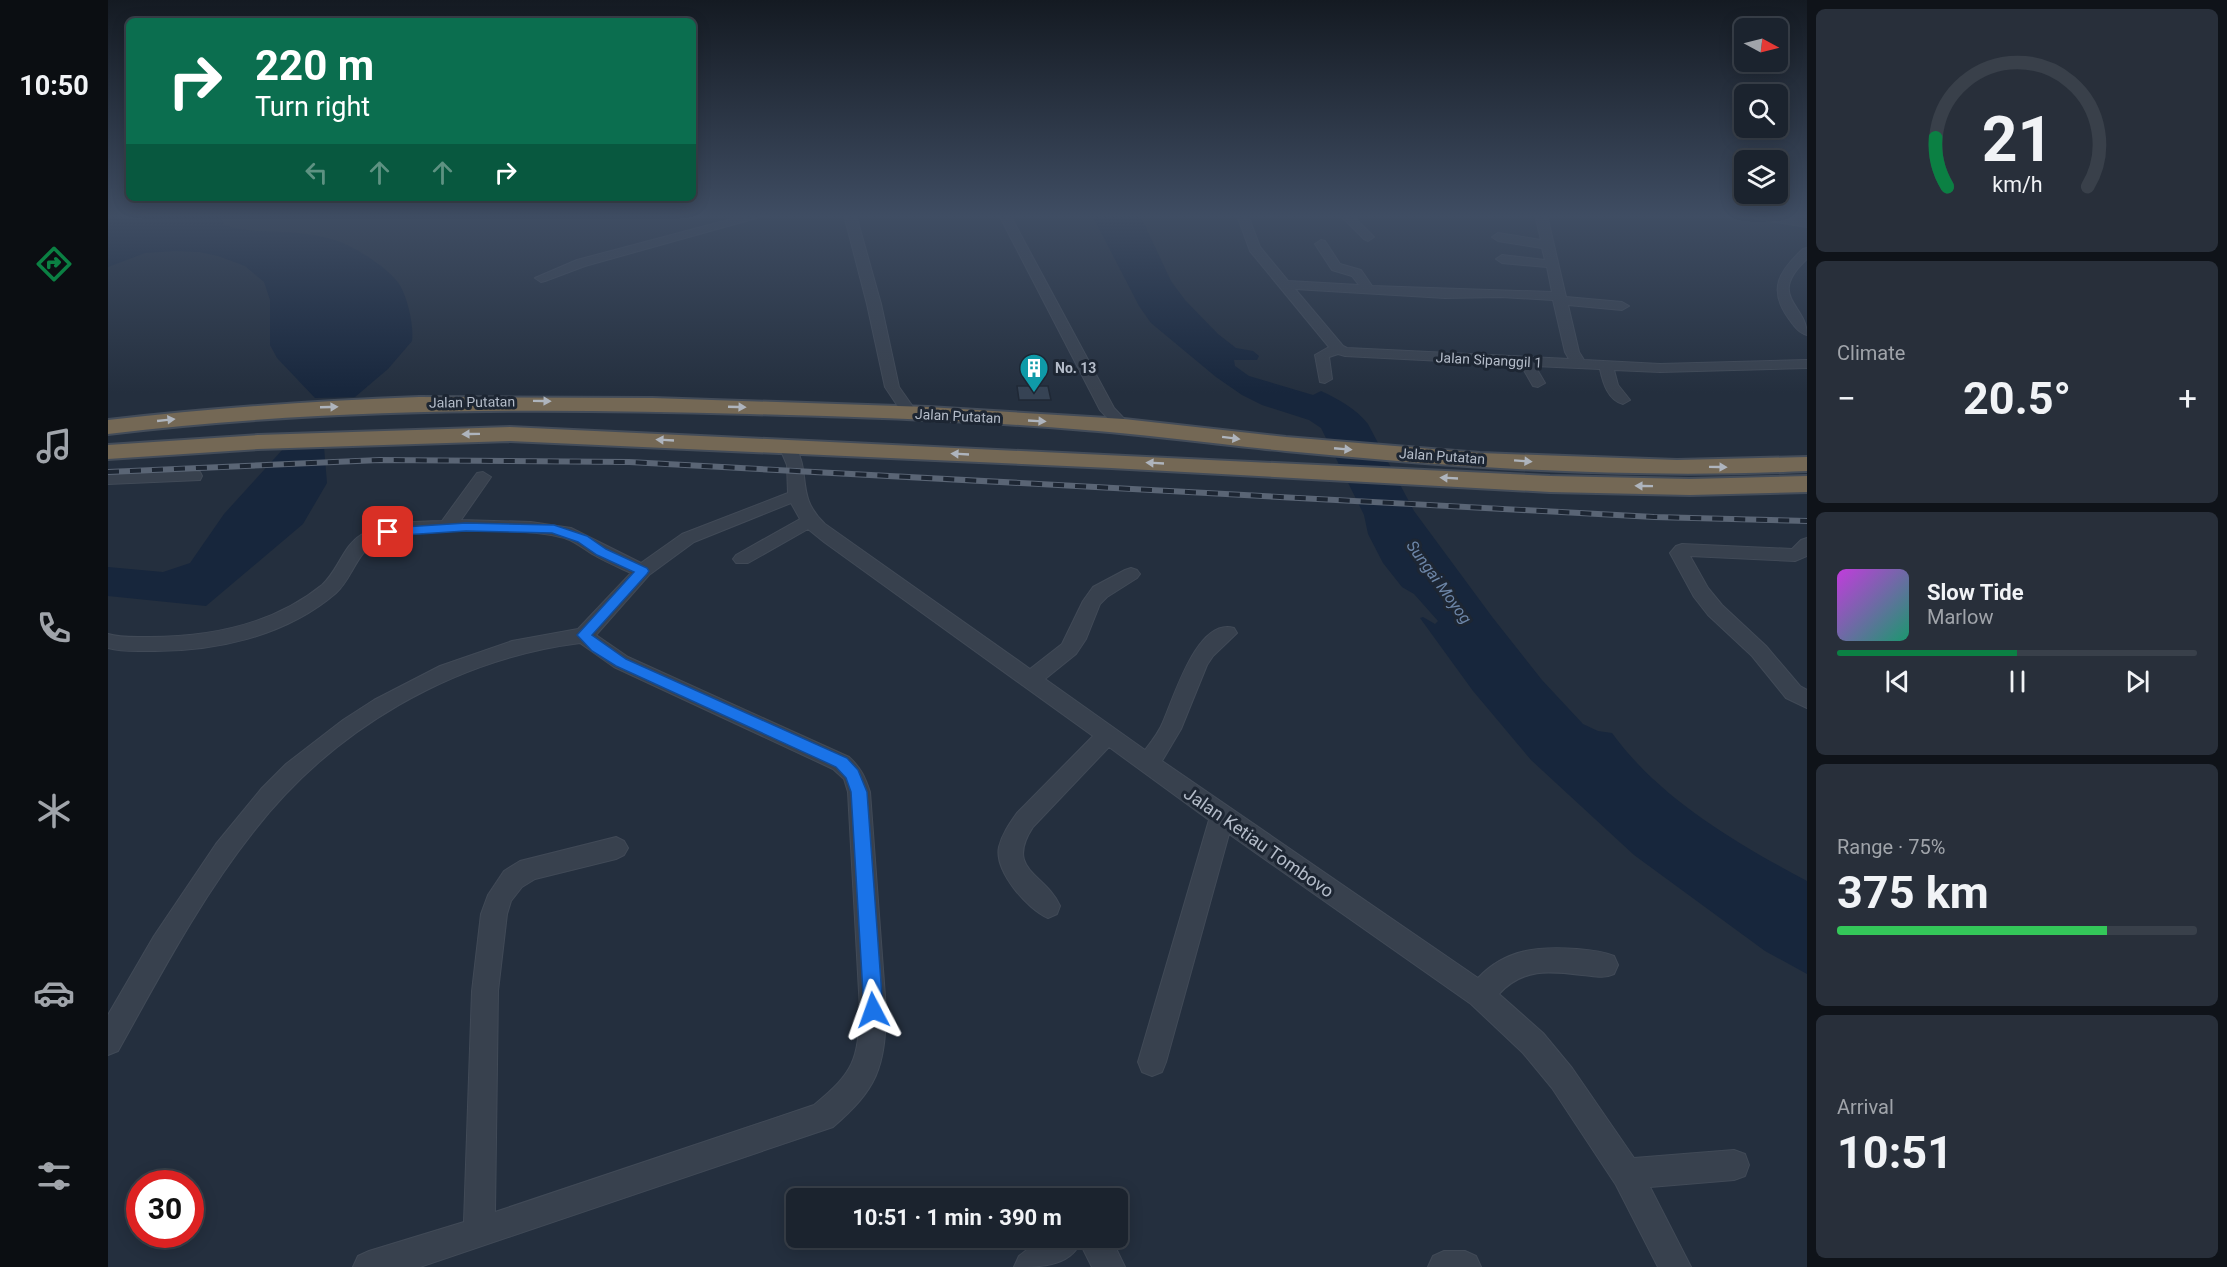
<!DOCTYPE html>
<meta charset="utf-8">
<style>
body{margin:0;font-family:Roboto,sans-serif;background:#282f3a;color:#f1f3f6;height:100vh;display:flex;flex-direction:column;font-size:22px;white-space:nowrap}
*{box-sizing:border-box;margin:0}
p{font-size:20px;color:#a0a4aa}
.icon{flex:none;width:33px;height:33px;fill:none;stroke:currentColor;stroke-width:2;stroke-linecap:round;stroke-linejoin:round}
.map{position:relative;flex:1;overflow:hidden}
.side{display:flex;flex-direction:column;gap:9px;padding:9px;background:#0f1319;width:420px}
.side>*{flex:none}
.banner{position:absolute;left:18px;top:18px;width:570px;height:183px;border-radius:9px;box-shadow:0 3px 15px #0003,0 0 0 2px #39404a;background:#0b6e4f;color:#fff;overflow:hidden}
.needle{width:39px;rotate:97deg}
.fabs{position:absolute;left:1626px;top:18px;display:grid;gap:12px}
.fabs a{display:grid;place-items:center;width:54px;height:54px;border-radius:9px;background:#1b232e;box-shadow:0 3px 15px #0003,0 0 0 2px #39404a;font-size:30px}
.speed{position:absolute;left:18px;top:1170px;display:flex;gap:12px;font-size:30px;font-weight:700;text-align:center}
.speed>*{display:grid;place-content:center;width:78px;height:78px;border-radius:50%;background:#1b232e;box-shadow:0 3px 15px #0003,0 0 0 2px #39404a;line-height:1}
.speed .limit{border:9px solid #d22;background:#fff;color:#111}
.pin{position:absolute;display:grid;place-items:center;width:51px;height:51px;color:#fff;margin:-26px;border-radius:12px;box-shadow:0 3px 9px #0006}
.me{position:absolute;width:66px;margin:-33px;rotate:356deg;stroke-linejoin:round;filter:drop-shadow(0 0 4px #0008)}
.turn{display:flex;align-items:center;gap:21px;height:126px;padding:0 30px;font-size:27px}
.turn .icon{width:78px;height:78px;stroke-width:2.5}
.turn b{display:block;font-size:42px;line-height:51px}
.lanes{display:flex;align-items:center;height:57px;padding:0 30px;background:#0003;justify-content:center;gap:30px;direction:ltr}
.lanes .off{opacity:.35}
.big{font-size:45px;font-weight:700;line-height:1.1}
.side .card{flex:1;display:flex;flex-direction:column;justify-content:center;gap:9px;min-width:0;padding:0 21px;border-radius:9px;background:#282f3a}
.side .dial{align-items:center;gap:0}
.dial svg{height:156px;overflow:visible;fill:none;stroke:#39404a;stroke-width:7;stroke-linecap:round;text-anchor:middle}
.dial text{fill:#f1f3f6;stroke:none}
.song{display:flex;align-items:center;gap:18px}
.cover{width:72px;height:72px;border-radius:9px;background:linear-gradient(135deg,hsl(290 70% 55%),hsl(160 70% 35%))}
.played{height:6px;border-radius:3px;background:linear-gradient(90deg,#0b8043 50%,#39404a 50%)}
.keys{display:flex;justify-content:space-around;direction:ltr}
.heat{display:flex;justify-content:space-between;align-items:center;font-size:33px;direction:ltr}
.charge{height:9px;border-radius:4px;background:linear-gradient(90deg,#34c759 75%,#39404a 0)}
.trip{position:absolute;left:678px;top:1188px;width:342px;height:60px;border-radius:9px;background:#1b232e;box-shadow:0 3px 15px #0003,0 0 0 2px #39404a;font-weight:700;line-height:60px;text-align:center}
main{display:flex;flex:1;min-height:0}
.dock{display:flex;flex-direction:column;width:108px;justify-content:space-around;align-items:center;background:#0b0e12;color:#a0a4aa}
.dock .icon{width:42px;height:42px}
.dock .current{color:#0b8043}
.dock b{font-size:27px;color:#f1f3f6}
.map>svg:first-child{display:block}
.water{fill:#17263c}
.building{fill:#364354;stroke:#1f2835;stroke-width:1.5}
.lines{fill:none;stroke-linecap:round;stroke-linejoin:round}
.minor-casing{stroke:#414a57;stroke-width:2}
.highway-casing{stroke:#434c59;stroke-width:4}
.minor{fill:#38414e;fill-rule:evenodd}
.highway{fill:#746855;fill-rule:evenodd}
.rail-casing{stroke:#5a6575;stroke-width:6}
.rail{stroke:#1d2633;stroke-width:4;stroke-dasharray:11;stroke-linecap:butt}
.oneway{fill:#aeb4bd}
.route{fill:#1a73e8;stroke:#114b97;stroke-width:1.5}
.labels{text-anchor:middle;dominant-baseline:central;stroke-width:6;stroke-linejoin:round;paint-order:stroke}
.far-street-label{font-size:14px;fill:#b4bcc9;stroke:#1d2633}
.far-poi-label{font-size:14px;font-weight:bold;fill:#b4bcc9;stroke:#1d2633;text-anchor:start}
.water-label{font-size:16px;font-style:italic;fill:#6d86a8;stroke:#1d2633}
.near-street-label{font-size:18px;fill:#b4bcc9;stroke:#1d2633}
</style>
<main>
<nav class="dock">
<b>10:50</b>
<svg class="icon current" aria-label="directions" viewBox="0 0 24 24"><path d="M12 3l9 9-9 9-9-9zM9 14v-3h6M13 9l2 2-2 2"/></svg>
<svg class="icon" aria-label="music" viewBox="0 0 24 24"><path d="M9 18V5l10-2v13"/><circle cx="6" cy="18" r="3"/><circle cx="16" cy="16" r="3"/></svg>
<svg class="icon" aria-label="phone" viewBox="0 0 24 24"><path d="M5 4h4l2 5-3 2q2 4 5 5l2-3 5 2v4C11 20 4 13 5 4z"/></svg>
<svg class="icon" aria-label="climate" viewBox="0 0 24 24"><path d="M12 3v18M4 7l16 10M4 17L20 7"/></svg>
<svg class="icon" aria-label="car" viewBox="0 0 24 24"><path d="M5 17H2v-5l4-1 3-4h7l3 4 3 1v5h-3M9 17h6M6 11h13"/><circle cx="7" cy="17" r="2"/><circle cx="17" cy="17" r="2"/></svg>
<svg class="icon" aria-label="filters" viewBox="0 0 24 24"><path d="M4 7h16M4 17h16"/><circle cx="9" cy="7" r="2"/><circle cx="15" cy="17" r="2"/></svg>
</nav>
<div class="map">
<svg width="1699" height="1267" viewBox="0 0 1699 1267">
<rect width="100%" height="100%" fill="#242f3e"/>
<g class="water">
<path d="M0 215H115L113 219 116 225 131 229C162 233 196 230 226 240 245 245 284 270 293 287 300 301 306 325 304 341L280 369 247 397 207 398 169 358 162 345V300L156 282 137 266 110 256 91 252 67 251 37 253 0 267Z"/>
<path d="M984 215H1032L1063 281 1077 300 1110 334 1128 348 1145 351 1151 356 1149 360H1126L1127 366 1141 376 1205 395 1213 391C1232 400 1247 408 1260 424L1306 511 1385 618 1434 680 1475 724 1490 731 1504 733C1552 799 1628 843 1699 881V974L1657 951 1526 855 1423 760 1365 691 1312 618 1315 617 1327 624 1330 621 1306 594 1294 587 1275 563 1260 534 1256 515 1213 428 1201 420 1154 405 1134 395 1108 377 1043 323 1031 306Z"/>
<polygon points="216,447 219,483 195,524 98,606 0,596 0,567 55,572 82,563 116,514 175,449"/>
</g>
<polygon class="building" points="909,386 940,386 943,400 911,400"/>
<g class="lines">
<g class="minor-casing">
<g id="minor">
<polygon points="639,215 659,215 477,266 437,281 433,282 427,278 469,260"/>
<polygon points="736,215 748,215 773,304 791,387 810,414 807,417 797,417 777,387 759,304"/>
<polygon points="891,215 902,215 1006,408 1023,426 1020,429 1010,429 992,410"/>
<path d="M1129 215H1140L1152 247 1180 281 1251 285 1244 276 1224 270 1207 244 1213 240 1217 241 1232 264 1253 270 1264 286 1444 292 1439 267 1394 263 1388 259 1394 255 1437 260 1434 248 1390 241 1384 237 1390 233 1433 240 1427 215H1439L1458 297 1514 302 1521 306 1514 310 1460 305 1471 352 1476 360 1552 364 1699 360V368L1552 372 1506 370 1510 385 1522 400 1515 404C1500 400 1495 383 1492 369L1427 366 1437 383 1430 387 1425 386 1413 365 1237 356 1230 354 1221 357 1224 379 1217 383 1212 382 1207 355 1221 347 1142 251ZM1187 289 1337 298 1393 297 1445 300 1457 352 1461 359 1239 348 1235 346Z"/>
<polygon points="1232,215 1244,215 1266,237 1260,241 1256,239"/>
<polygon points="1666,215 1699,221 1699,227 1649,219 1643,216"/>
<path d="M1699 248V259C1658 297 1699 304 1699 335 1691 333 1686 326 1681 319 1660 290 1670 272 1695 249Z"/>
<path d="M679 441 685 443C705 473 686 495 717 524L922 669 954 644 975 601 985 587 1017 570 1023 568 1029 570 1032 574 1029 578 999 597 992 604 978 639 968 654 937 679 1037 750C1044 741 1051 732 1055 722 1066 698 1089 617 1126 628L1129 633 1105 656 1099 665 1073 729 1054 761 1370 978C1397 949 1431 946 1469 949 1482 950 1494 951 1506 956L1510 965 1506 974C1495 979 1486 976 1474 975 1441 971 1415 968 1391 994L1435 1033 1464 1068 1526 1158 1626 1150 1637 1154 1641 1165 1637 1176 1626 1180 1542 1187 1583 1267H1550L1508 1185 1444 1088 1415 1053 1363 1004 1121 834 1058 1062 1054 1072 1044 1076 1034 1072 1030 1062 1101 820 1001 747 925 827C896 871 938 873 952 906L949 914 940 918C919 909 886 871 891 847 894 834 902 823 909 813L985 736 716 542 700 529 640 563H628L625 559 628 555 692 519 683 503 586 542 541 575 488 635 520 657 741 757C753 768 757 777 762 792L778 1010C777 1068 769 1089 725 1127L312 1267H245L250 1256 261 1251 356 1222 364 991 373 914 380 895 396 871 412 861 508 837 516 841 520 848 516 855 508 859 427 879 414 887 403 901 399 914 390 991 387 1212 706 1105C746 1072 750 1061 752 1010L740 792 736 779 725 769 506 667 472 643C345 659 224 730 146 831 92 899 52 976 10 1051L0 1055V1015L46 936 108 844 154 788 178 764 235 720 266 700 332 666 404 641 470 629 523 573C510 567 498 562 486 555 477 550 468 542 459 539 427 527 300 527 270 541 249 551 244 579 228 593 177 637 105 652 41 651 27 651 13 652 0 648V634C13 638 27 637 41 637 102 637 166 624 214 585 230 571 235 546 253 535 275 521 310 522 334 521L369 473 375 472 383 477 353 520 423 522 463 528 533 563 574 534 680 493 679 465 671 446Z"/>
<polygon points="86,471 92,472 94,476 92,480 0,484 0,474"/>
<polygon points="1699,538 1699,556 1687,561 1582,556 1600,588 1614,605 1658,646 1692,686 1699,690 1699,708 1678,698 1644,656 1600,615 1586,597 1562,553 1568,546 1574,544 1684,549 1693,540"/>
<path d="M934 1238H1003L1017 1267H984L972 1243C961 1267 930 1267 906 1267L911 1256Z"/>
<polygon points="1336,1251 1357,1251 1368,1256 1373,1267 1320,1267 1325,1256"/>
</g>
</g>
<g class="highway-casing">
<g id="highway">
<path d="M311 397 545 398 820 407 1016 419 1178 437 1372 453 1569 460 1699 457V471C1525 479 1352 468 1178 451 1107 444 1036 434 965 429 857 420 749 417 641 414 425 408 214 408 0 434V420C104 408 207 401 311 397Z"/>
<polygon points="402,427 1442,476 1582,479 1699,476 1699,492 1582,495 1442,492 1003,468 402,441 150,449 0,459 0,445 150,435"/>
</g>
</g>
<use href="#minor" class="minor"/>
<use href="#highway" class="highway"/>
<g class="rail-casing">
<polyline id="rail" points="0,472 272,460 521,462 1546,517 1699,521"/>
</g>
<use href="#rail" class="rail"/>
</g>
<defs><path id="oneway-solid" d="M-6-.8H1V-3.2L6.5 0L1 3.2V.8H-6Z" transform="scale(1.5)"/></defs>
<g class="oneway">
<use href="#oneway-solid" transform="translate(434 401) rotate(1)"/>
<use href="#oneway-solid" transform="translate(221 407) rotate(-2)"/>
<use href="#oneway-solid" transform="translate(629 407) rotate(2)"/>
<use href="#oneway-solid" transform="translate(58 420) rotate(-6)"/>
<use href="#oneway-solid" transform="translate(929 421) rotate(3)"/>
<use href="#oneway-solid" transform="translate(363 434) rotate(179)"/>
<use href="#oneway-solid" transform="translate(1123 438) rotate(7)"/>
<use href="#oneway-solid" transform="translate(557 440) rotate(-177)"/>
<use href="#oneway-solid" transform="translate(1235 449) rotate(5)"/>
<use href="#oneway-solid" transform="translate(852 454) rotate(-177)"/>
<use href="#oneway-solid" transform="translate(1415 461) rotate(4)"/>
<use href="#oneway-solid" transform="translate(1047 463) rotate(-177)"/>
<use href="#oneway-solid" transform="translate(1610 467) rotate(1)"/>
<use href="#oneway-solid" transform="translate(1341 478) rotate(-177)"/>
<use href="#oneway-solid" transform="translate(1536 486) rotate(-179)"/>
</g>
<linearGradient id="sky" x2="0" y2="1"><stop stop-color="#141a22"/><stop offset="0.55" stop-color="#3f4d63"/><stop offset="1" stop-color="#3f4d63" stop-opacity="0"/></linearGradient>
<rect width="1699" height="393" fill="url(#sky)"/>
<polygon class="route" points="358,523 446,525 479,536 498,549 539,568 541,571 539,574 484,635 518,659 739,758 750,770 759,792 775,1010 772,1017 765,1020 759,1017 756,1010 743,792 738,778 728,767 508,666 484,651 469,635 526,572 489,555 470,542 444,533 358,531 280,536 274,532 280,528"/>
<defs>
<g id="building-pin" transform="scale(1.5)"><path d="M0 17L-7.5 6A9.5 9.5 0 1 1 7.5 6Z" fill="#0f9aa8" stroke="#1d2633"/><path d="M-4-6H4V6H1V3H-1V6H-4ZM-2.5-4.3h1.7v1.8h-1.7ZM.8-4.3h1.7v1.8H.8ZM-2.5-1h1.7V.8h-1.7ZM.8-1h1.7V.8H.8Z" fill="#fff"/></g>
</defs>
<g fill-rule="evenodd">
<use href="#building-pin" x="926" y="368"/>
</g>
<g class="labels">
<g class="far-street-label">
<text transform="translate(1381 360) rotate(3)">Jalan Sipanggil 1</text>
<text transform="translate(364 402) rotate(-1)">Jalan Putatan</text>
<text transform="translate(850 416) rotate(3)">Jalan Putatan</text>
<text transform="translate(1334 456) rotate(4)">Jalan Putatan</text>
</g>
<g class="far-poi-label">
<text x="947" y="368">No. 13</text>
</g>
<g class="water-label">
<text transform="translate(1331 582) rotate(54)">Sungai Moyog</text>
</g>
<g class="near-street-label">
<text transform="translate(1151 842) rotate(35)">Jalan Ketiau Tombovo</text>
</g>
</g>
</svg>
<div class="fabs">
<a><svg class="needle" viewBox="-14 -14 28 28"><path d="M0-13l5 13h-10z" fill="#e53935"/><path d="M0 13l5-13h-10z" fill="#a0a4aa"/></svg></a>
<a><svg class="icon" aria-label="search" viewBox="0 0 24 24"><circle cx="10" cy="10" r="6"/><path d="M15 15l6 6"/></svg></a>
<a><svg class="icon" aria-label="layers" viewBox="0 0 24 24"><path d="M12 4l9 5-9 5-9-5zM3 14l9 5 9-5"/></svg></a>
</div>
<div class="speed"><div class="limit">30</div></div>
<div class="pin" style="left:280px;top:532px;background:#d93025"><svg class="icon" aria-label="arrive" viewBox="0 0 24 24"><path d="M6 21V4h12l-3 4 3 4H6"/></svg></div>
<svg class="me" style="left:765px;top:1010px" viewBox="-20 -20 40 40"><path d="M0-17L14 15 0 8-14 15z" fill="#1a73e8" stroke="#fff" stroke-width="4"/></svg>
<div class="trip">10:51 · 1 min · 390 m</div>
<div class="banner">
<div class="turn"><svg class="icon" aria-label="right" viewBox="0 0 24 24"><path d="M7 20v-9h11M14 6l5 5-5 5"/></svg><div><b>220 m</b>Turn right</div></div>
<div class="lanes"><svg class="icon off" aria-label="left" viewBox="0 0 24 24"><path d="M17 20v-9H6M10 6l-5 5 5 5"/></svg><svg class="icon off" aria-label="ahead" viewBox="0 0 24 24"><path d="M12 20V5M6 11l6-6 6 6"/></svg><svg class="icon off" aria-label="ahead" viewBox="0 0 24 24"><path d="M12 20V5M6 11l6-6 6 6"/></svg><svg class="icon" aria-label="right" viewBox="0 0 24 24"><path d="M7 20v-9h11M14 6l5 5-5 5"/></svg></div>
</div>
</div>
<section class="side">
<div class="card dial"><svg viewBox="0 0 100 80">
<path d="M14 69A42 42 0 1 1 86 69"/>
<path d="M14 69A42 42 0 0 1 8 44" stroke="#0b8043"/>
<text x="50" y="56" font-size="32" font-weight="700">21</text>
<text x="50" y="72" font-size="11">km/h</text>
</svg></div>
<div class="card"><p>Climate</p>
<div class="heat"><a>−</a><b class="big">20.5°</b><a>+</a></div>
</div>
<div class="card">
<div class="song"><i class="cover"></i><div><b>Slow Tide</b><p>Marlow</p></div></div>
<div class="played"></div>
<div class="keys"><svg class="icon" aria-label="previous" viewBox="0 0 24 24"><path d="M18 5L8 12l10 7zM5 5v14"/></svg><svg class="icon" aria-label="pause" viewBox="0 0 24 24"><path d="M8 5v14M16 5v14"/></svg><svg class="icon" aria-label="next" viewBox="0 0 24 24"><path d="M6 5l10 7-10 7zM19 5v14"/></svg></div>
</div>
<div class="card"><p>Range · 75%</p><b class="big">375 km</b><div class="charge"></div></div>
<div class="card"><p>Arrival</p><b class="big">10:51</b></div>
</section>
</main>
